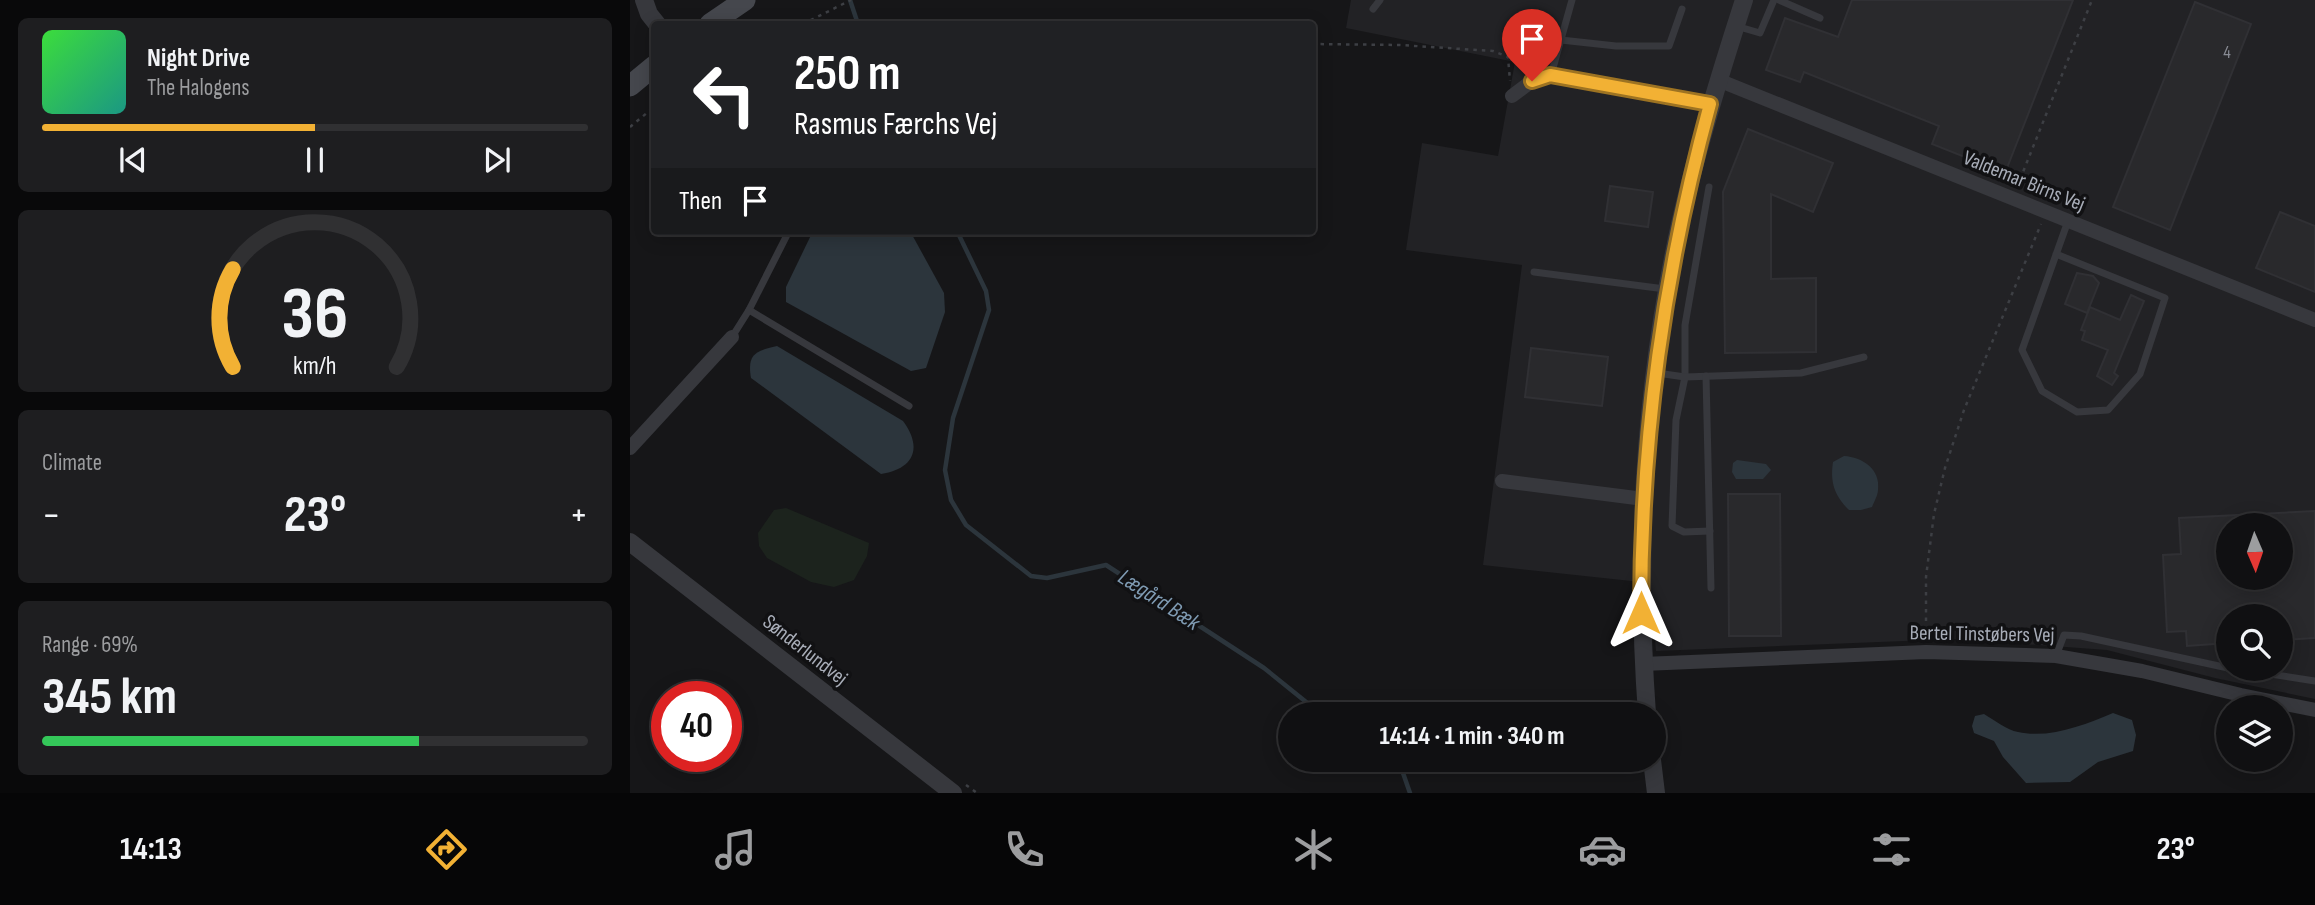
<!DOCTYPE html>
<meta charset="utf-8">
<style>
body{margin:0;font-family:"Sofia Sans Condensed",sans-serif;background:#1e1e20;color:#f1f3f6;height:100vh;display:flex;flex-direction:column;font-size:26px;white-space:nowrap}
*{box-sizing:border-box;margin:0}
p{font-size:23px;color:#9c9d9f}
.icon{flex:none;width:38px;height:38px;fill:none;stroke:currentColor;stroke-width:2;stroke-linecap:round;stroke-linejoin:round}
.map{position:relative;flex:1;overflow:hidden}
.drawer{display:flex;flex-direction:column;gap:18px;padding:18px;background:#09090a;width:630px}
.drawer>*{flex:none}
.guide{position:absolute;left:21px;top:21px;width:665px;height:214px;border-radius:7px;box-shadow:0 4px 18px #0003,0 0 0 2px #303032;background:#202124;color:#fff;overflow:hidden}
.needle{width:46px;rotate:178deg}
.fabs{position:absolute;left:1586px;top:513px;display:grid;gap:14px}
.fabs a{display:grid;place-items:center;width:77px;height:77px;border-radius:50%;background:#101012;box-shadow:0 4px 18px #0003,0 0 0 2px #303032;font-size:35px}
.speed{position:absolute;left:21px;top:681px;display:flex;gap:14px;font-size:35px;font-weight:700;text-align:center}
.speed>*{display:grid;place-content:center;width:91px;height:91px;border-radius:50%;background:#101012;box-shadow:0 4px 18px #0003,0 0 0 2px #303032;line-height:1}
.speed .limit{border:10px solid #d22;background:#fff;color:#111}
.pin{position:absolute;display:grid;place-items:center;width:60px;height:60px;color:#fff;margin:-72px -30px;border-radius:50% 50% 50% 0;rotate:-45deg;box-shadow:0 0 7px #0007}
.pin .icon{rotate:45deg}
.me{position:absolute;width:77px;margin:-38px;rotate:0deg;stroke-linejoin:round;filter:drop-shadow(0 0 5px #0008)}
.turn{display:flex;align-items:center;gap:24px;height:147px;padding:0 28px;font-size:32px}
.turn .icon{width:91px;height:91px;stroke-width:2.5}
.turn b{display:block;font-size:49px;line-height:60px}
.then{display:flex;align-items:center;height:66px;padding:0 28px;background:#0003;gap:14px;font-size:26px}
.big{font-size:52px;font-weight:700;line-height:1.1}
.drawer .widget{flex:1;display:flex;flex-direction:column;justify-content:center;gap:10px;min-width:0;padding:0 24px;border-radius:10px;background:#1e1e20}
.drawer .dial{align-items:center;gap:0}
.dial svg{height:182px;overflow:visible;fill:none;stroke:#303032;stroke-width:7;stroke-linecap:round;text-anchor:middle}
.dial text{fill:#f1f3f6;stroke:none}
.song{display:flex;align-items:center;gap:21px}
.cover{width:84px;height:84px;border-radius:10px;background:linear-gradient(135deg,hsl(120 70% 55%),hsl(170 70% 35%))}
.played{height:7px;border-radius:4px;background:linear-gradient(90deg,#f2b134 50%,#303032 50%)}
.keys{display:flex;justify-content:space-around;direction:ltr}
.heat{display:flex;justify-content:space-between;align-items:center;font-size:38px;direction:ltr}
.charge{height:10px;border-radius:5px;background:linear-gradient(90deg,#34c759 69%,#303032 0)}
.trip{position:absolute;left:648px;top:702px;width:388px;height:70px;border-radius:35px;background:#101012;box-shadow:0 4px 18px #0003,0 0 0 2px #303032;font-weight:700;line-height:70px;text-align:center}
.dock{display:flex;height:112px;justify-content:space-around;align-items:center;background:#060607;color:#9c9d9f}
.dock .icon{width:49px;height:49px}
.dock .on{color:#f2b134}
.dock b{font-size:32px;color:#f1f3f6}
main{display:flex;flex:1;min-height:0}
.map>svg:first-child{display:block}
.built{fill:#222225;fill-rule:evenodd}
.green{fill:#1c231d}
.water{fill:#2c353c}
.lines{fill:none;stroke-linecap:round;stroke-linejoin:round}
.stream{stroke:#2c353c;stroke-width:4.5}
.building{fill:#29292c;stroke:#303034;stroke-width:2;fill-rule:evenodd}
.path{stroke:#3d3f44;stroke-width:2.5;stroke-dasharray:3.5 5;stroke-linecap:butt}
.service{stroke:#37383d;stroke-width:7}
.minor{stroke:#37383d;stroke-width:14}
.tertiary{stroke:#37383d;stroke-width:18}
.secondary{stroke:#45474d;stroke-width:21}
.route-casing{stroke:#9d7322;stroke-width:18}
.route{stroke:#f2b134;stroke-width:12}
.labels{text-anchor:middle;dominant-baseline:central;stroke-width:7;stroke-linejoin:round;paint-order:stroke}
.number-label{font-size:18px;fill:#888b94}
.street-label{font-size:21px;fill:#a8adb8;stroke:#111113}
.water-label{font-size:23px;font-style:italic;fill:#7f9bb3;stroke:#111113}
</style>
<main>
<section class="drawer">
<div class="widget">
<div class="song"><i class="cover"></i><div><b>Night Drive</b><p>The Halogens</p></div></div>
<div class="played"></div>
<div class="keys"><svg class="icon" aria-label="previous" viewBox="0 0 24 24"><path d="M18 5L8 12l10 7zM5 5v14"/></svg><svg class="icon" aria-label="pause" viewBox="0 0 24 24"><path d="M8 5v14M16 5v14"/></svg><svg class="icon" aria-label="next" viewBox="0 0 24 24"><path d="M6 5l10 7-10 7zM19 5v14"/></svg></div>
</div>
<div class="widget dial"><svg viewBox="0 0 100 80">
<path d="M14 69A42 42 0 1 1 86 69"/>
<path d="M14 69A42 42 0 0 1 14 26" stroke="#f2b134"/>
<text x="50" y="56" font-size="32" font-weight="700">36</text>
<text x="50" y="72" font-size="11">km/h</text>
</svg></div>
<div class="widget"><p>Climate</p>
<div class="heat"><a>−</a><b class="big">23°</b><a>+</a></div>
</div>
<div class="widget"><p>Range · 69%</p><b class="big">345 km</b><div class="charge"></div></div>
</section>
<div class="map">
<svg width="1685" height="793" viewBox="0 0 1685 793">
<rect width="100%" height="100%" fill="#161618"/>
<path class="built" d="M721 0H1685V699L1585 678 1477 650 1325 639 1026 651 1020 583 853 565 892 265 776 250 792 143 868 156 885 62 716 28ZM1598 525H1650V578H1598ZM1598 616H1650V668H1598Z"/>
<polygon class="green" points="156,508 239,543 237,556 224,580 204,587 181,582 137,558 129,546 128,533 144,510"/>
<g class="water">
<polygon points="183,231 280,231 314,293 315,312 296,368 281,371 156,302 156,287"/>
<path d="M147 346 273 421C293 448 284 469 251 474L121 378C117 354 125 351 147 346Z"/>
<path d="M1214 456C1232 457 1251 469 1248 490 1248 495 1244 502 1242 507L1231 510H1219C1204 495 1200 482 1203 462Z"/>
<polygon points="1107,460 1136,464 1141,470 1133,479 1106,479 1102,472 1103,463"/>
<path d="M1483 713 1502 720 1506 735 1503 751 1468 762 1440 782 1396 783 1373 757 1364 741 1344 733 1342 726 1345 716 1354 714C1364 720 1377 730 1388 732 1420 739 1454 725 1483 713Z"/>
</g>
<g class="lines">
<g class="stream">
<polyline points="220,0 228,24"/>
<polyline points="327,231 356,291 359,310 323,418 315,470 321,500 336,525 401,576 417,578 476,565 634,668 691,714"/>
<polyline points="762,760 773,773 780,793"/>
</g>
</g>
<g class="building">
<polygon points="1222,0 1443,0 1375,173 1302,144 1309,126 1174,72 1170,82 1136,70 1155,18 1208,37"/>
<polygon points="1565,2 1621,24 1540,230 1483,207"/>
<polygon points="1118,129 1203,163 1183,212 1141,194 1141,279 1186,278 1186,352 1095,353 1093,192"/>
<polygon points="980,186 1023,192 1018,227 975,221"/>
<polygon points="1650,212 1685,226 1685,292 1626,268"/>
<polygon points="1447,273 1463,276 1469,283 1457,313 1435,304"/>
<polygon points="1501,295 1514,301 1484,373 1488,376 1482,385 1467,376 1478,350 1452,340 1455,331 1451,330 1460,307 1490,320"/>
<polygon points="901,348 978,357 972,406 895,397"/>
<polygon points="1098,494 1150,494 1151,636 1099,636"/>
<path d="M1685 511V638L1650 640V616H1598V643L1557 646 1556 631 1537 632 1533 555 1551 554 1549 518ZM1598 525H1650V578H1598Z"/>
</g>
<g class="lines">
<g class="path">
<polyline points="173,24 221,0"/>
<polyline points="682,44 770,45 863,51 878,57 880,81"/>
<polyline points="0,127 24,107"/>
<polyline points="1387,187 1462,0"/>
<polyline points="1296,638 1296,577 1304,514 1315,468 1334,410 1411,224"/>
<polyline points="336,785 347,793"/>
</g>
<g class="service">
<polyline points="1149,0 1190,18"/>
<polyline points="743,9 750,0"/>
<polyline points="1106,26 1130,33 1144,0"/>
<polyline points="931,40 986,46 1039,46 1052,9"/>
<polyline points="921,75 942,0"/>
<polyline points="1079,187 1055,325 1055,377 1046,420 1042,526 1054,532 1080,531"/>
<polyline points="1426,254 1535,298 1510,374 1478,410 1447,412 1412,391 1392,350 1438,221"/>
<polyline points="904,272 1035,289"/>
<polyline points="119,310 159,231"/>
<polyline points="102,337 119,310 279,406"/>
<polyline points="1027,373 1055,377 1171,373 1234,357"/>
<polyline points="1076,376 1081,588"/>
<polyline points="1426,656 1434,635 1451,636 1598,668"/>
<polyline points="1601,668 1685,681"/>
</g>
<g class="minor">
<polyline points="1088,80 1685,320"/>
<polyline points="882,96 902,81 921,75 1080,104"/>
<polyline points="0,448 102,337"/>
<polyline points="872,481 1014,499"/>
<polyline points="1013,664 1296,652 1426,656 1512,671 1611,695 1685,710"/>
</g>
<g class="tertiary">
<polyline points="14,0 19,14 27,24"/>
<polyline points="0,542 323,793"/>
<path d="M1017 714C1005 551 1015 384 1050 224 1067 148 1090 74 1114 0"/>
<polyline points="1022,760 1026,793"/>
</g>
<g class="secondary">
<polyline points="80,24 115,0"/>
<polyline points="0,86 24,66"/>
</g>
</g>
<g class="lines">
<g class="route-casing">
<path id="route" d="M902 81 920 75 1080 104C1034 273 1011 437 1011 613"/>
</g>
<use href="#route" class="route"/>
</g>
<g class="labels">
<g class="number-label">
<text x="1597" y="52">4</text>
</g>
<g class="street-label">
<text transform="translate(1394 181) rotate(22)">Valdemar Birns Vej</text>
<text transform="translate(1352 634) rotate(1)">Bertel Tinstøbers Vej</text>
<text transform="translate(175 650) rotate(38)">Sønderlundvej</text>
</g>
<g class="water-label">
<text transform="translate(529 600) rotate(33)">Lægård Bæk</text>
</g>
</g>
</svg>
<div class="fabs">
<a><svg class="needle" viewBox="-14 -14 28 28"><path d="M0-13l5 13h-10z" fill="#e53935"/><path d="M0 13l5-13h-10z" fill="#9c9d9f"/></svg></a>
<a><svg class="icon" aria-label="search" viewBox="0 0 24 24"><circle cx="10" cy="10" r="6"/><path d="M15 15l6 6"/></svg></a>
<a><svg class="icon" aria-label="layers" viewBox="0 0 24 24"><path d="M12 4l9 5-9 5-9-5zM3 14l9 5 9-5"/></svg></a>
</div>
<div class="speed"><div class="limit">40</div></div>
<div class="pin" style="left:902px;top:81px;background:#d93025"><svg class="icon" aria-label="arrive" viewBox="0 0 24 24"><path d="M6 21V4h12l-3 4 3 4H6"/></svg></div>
<svg class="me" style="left:1011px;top:613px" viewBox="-20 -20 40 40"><path d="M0-17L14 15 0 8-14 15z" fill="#f2b134" stroke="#fff" stroke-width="4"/></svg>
<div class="trip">14:14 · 1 min · 340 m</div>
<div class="guide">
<div class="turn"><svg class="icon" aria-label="left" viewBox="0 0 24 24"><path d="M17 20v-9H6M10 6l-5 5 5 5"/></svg><div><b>250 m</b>Rasmus Færchs Vej</div></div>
<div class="then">Then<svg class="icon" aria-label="arrive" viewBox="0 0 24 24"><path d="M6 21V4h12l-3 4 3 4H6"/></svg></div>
</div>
</div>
</main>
<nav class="dock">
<b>14:13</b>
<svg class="icon on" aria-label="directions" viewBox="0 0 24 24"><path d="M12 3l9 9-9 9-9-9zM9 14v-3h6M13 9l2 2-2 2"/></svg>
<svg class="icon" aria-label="music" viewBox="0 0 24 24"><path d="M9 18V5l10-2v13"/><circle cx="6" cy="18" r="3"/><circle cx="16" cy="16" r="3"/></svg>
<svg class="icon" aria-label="phone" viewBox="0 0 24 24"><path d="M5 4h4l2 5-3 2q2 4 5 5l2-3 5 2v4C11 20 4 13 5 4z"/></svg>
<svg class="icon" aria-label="climate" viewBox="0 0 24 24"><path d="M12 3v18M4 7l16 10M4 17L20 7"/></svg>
<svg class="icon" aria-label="car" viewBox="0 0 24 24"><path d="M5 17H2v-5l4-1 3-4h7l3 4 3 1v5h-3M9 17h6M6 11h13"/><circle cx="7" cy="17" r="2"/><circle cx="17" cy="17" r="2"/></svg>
<svg class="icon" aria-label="filters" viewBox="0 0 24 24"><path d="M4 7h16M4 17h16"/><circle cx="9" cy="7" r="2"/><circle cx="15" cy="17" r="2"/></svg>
<b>23°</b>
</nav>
